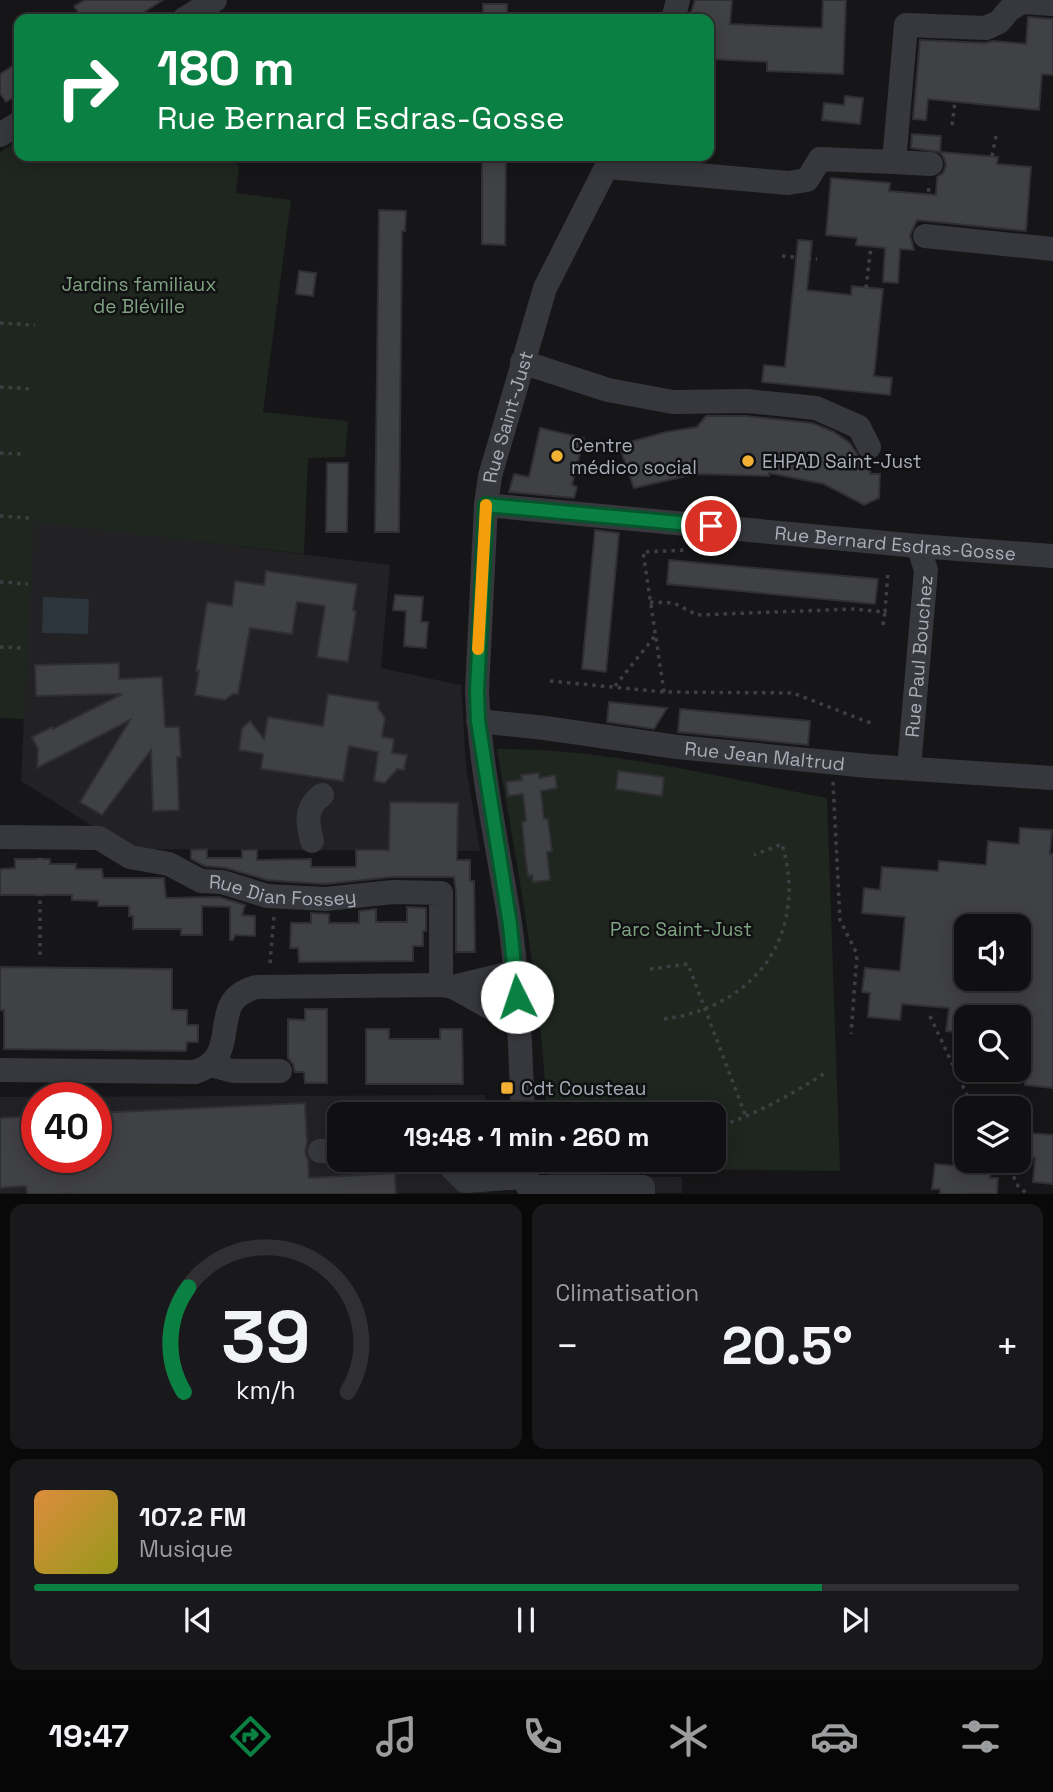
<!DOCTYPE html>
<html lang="fr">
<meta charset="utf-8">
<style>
body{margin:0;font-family:"Space Grotesk",sans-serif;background:#19191b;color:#f1f3f6;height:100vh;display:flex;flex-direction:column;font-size:26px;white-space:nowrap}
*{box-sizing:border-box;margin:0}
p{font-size:23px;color:#9c9d9f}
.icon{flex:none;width:38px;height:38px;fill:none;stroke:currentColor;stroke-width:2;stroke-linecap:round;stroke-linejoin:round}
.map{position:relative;height:1194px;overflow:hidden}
.details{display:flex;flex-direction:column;gap:10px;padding:10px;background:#09090a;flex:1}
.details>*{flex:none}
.top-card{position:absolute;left:14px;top:14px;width:700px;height:147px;border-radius:14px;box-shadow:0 4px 18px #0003,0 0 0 2px #303032;background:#0b8043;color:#fff;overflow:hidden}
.controls{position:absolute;left:954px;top:914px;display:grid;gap:14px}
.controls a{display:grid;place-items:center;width:77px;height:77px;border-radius:14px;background:#101012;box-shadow:0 4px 18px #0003,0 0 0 2px #303032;font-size:35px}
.speed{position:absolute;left:21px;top:1082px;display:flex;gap:14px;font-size:35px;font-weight:700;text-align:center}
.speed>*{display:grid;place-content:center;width:91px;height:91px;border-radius:50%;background:#101012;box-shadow:0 4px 18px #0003,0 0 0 2px #303032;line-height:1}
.speed .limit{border:10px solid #d22;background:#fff;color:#111}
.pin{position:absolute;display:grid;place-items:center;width:60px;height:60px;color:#fff;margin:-30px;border:4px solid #fff;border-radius:50%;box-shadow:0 2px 7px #0007}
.me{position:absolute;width:77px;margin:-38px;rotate:356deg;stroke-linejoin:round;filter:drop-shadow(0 0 5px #0008)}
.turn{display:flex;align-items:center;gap:24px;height:147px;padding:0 28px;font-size:32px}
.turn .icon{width:91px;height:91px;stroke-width:2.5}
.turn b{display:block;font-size:49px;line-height:60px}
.big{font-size:52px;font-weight:800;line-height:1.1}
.details .tile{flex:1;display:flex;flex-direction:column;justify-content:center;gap:10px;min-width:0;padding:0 24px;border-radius:14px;background:#19191b}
.details .dial{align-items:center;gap:0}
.dial svg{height:182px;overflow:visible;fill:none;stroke:#303032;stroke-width:7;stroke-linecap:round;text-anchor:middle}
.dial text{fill:#f1f3f6;stroke:none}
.song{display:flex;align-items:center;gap:21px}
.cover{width:84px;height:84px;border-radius:10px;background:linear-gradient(135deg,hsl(30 70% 55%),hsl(60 70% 35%))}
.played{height:7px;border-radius:4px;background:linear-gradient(90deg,#0b8043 80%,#303032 80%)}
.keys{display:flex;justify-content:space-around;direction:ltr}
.heat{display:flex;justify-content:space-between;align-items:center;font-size:38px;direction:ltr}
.details .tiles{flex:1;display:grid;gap:10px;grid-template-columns:1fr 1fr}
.tile:last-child{grid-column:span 2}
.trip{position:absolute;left:327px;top:1102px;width:399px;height:70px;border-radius:14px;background:#101012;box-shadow:0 4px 18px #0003,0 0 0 2px #303032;font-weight:800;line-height:70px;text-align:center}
.tab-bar{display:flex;height:112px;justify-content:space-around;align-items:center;background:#060607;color:#9c9d9f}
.tab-bar .icon{width:49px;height:49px}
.tab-bar .on{color:#0b8043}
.tab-bar b{font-size:32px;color:#f1f3f6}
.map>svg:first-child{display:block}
.built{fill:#222225;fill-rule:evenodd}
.green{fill:#1e261f}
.water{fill:#2c353c}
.building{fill:#404145;stroke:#303034;stroke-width:2;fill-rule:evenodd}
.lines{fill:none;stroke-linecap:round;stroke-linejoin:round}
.path{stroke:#3d3f44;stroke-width:3.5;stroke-dasharray:3.5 5;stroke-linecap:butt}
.minor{stroke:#37383d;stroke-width:24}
.route-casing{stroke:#07532c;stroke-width:18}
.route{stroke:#0b8043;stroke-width:12}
.slow{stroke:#f59e0b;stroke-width:12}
.poi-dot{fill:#f2b134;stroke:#111113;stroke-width:2.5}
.labels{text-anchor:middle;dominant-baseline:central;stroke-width:5;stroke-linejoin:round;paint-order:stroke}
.park-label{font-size:19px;fill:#7fa381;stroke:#111113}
.street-label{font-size:19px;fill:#a8adb8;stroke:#111113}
.poi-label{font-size:19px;fill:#a8adb8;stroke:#111113;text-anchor:start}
</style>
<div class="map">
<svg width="1053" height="1194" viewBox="0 0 1053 1194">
<rect width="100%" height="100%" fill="#161618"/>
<g class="built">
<polygon points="33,521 390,565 381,668 461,685 466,766 480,851 129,849 21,781"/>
<path d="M485 1095V1115H340V1160H486L487 1193H0V1097ZM37 1097H96V1157H37Z"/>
<polygon points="549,1170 627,1176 682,1177 682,1193 550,1193"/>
</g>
<g class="green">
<polygon points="19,140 19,156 231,156 239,167 236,193 291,200 263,412 348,421 345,457 308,458 304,554 34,522 24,719 0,718 0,152"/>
<path d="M497 749C608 748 718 777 827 798L840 1171 587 1168 549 1170 548 1160H714V1115H547C541 991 518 870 497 749Z"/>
</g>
<polygon class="water" points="43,597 89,599 88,634 42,633"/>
<g class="building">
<polygon points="85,0 163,0 133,19 83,19 74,6"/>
<polygon points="695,0 732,0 730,24 822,28 823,0 846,0 843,74 767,71 767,62 709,59 709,19 689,19"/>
<rect x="483" y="4" width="24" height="15"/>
<polygon points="1028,17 1053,19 1053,75 1042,74 1039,110 928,99 926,120 913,119 920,40 985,43 993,41 1026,44"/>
<polygon points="19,62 19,94 6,102 0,93 0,74"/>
<polygon points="845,96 863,98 860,124 822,120 824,103 844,105"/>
<polygon points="912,134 941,136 940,152 911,148"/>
<polygon points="940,152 998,157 997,164 1031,167 1026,231 917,220 910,235 914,250 900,249 898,283 883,282 885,248 856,245 857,238 826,235 831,178 890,183 889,191 936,195 937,177 943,173 946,165 944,158"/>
<polygon points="482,156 506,156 505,245 482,244"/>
<polygon points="379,210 406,211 405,231 402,231 399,532 375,532"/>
<polygon points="798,240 812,241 807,290 851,295 852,286 883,289 874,376 892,378 890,395 762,382 764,365 785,367"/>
<polygon points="299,271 316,273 313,296 296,294"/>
<polygon points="706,416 746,416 812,423 834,432 850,443 860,459 871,461 870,474 880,474 879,498 864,505 824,484 769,473 769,476 695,474 634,488 619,445 666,432 697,427"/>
<polygon points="540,428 584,438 572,485 577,487 574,498 509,492 514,474 529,477"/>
<polygon points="327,463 348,463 347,532 326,532"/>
<polygon points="595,530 619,533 606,672 582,669"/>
<polygon points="669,560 878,579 875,604 667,584"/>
<polygon points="266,571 357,584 353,610 356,611 348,662 317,657 325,606 297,602 292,634 250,628 238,694 233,694 225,700 195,695 199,671 196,671 207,602 232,606 235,581 264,585"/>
<polygon points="395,595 423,597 421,622 428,622 426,648 404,646 406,611 393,610"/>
<polygon points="119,663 119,679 162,677 165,727 179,727 181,757 177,757 179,810 153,811 151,750 102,815 80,802 130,720 37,768 38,749 32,737 52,727 53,729 122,694 36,696 35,665"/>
<polygon points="328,694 379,702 378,708 385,718 382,737 394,739 392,753 407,755 404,770 397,769 385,783 374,781 378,752 349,746 343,781 261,769 263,754 239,750 242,728 250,721 264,739 268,717 323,726"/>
<polygon points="609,702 667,708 654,729 607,722"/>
<polygon points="680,709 810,721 808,745 678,732"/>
<polygon points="618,771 664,777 662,796 616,789"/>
<polygon points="539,773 539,778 555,775 557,788 541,791 544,819 548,819 552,851 547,852 550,880 533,882 532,875 528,876 525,854 522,822 526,821 523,794 508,796 506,782 522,780 521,775"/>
<polygon points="390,802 458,803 457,860 470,860 470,881 474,881 475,952 456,952 456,893 454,877 392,877 326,884 292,882 267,880 226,868 205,866 191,859 191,850 207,849 207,858 242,858 242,850 257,850 257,860 311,859 311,867 356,867 356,850 389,850"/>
<path d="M1020 828 1052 830 1050 854H1053V1088L1025 1085 1027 1061 1018 1060V1017H966V1033L946 1031 949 1008 902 1004 900 1020 868 1017 870 993 862 992 865 968 900 971 905 917 862 913 864 888 880 890 882 867 938 871 939 861 986 865 988 841 1019 844ZM966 926H1018V978H966Z"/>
<polygon points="15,859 50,859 50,864 76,864 76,869 102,869 103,878 164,878 166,898 219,897 245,905 242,915 255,916 255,936 235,935 233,940 230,940 230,907 202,906 202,935 181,935 181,929 133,929 133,916 129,916 129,906 98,906 98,901 72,900 72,895 0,895 0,869 15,868"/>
<polygon points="407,907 426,908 426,931 423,931 423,946 413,946 413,961 299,962 298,948 290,948 291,923 311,923 311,913 329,914 329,923 359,923 359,911 376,909 376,922 407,922"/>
<polygon points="0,967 172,969 172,1010 187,1010 187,1025 198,1025 198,1042 187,1042 186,1051 4,1049 4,1010 0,1010"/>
<polygon points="305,1009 327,1009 327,1083 305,1083 304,1072 295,1072 293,1064 288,1058 288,1019 305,1020"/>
<polygon points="366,1029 389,1029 389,1039 440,1039 440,1029 462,1029 463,1084 366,1084"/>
<polygon points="305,1103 307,1143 305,1152 308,1160 309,1178 395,1173 396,1194 27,1194 26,1186 0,1188 0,1118 37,1116 37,1157 96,1157 96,1113"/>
<polygon points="1029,1133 1053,1135 1053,1184 1033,1182 1035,1158 1027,1157"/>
<polygon points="959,1160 991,1160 990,1178 998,1178 997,1194 940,1194 940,1189 932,1189 935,1164 958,1166"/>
</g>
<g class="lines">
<g class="path">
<polyline points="952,125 955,102"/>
<polyline points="992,156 996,136"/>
<polyline points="927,217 929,183"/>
<polyline points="782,256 817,259"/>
<polyline points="866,288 871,246"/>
<polyline points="0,323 35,325"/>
<polyline points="0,387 34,389"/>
<polyline points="0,453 22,454"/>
<polyline points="0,516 29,518"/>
<polyline points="0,582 28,584"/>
<polyline points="650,602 674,603 697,615 853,609 885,612 888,571"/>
<polyline points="883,625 885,612"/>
<polyline points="0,647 25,648"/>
<polyline points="550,681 664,692 793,693 873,724"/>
<polyline points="615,686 655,636"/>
<polyline points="664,692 643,552 685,550"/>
<polyline points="833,782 840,920 857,954 851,1034"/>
<polyline points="40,858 40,958"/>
<polyline points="270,963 274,916"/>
<polyline points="650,969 688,964 746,1117"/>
<polyline points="1025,1000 1053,1015"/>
<polyline points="930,1016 973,1108"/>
<path d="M664 1019C733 1010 787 965 789 892 790 876 786 859 782 844L754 855"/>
<path d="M714 1128C755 1115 789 1096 825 1073"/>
<polyline points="1009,1160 1016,1184 1027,1194"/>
</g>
<g class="minor">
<polyline points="184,19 215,0"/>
<polyline points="673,19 678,0"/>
<polyline points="0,135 19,123"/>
<polyline points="894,162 931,164"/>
<polyline points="607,167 788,183 807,180 820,159 894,162 906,25 986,28 999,22 1009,10 1022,2 1053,4"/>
<polyline points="925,236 1053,249"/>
<polyline points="522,362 608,390 673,402 747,401 816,408 859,427 869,447"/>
<path id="s1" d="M486 505 918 546 1053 556"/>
<path id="s2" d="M478 721 545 728 677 747 868 766 1053 778"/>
<path id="s3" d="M909 768 926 570 918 546"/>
<path id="s4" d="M0 837 99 838 130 857 169 864 201 881 222 882 267 896 326 899 393 892 441 893V985"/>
<path d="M312 841C307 822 305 808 322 795"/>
<polyline points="453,987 515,972"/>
<polyline points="210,1065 233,1071 280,1071"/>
<path d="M0 1070 195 1072C246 1055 203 1000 257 987L441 985 453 987 518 1023"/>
<path id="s5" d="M523 1115C520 1051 519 986 510 923 498 846 480 769 477 691L486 505 490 476 545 288 612 156"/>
<polyline points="320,1151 340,1151"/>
<polyline points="444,1160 465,1181 527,1177"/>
<polyline points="528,1187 643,1187 643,1194"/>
</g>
</g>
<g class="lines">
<g class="route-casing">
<polyline id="route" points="517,997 510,925 478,721 477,691 486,505 711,526"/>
</g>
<use href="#route" class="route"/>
<polyline class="slow" points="478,649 486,505"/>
</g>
<g class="poi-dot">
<circle cx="557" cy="456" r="7"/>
<circle cx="748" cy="461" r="7"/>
<rect x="500" y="1081" width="14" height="14" rx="3.5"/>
</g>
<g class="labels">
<g class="park-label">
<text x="139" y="284">Jardins familiaux<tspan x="139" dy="22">de Bléville</tspan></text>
<text x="681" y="929">Parc Saint-Just</text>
</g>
<g class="street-label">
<text stroke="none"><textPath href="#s5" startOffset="704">Rue Saint-Just</textPath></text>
<text stroke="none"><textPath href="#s1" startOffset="411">Rue Bernard Esdras-Gosse</textPath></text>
<text stroke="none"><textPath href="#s3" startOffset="112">Rue Paul Bouchez</textPath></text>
<text stroke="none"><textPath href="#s2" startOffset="289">Rue Jean Maltrud</textPath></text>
<text stroke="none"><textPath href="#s4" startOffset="294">Rue Dian Fossey</textPath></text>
</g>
<g class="poi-label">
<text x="571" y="445">Centre<tspan x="571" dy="22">médico social</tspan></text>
<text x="762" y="461">EHPAD Saint-Just</text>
<text x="521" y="1088">Cdt Cousteau</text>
</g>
</g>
</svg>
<div class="controls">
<a><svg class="icon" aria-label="sound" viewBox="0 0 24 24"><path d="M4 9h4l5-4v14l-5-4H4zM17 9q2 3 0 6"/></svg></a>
<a><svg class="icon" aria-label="search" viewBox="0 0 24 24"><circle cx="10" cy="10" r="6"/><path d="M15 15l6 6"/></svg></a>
<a><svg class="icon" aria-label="layers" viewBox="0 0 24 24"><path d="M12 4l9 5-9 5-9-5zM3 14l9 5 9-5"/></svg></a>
</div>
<div class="speed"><div class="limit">40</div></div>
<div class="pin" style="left:711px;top:526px;background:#d93025"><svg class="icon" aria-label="arrive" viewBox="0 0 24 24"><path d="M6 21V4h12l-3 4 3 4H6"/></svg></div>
<svg class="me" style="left:517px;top:997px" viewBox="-20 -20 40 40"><circle r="19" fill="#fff"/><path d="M0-13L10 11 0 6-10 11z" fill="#0b8043"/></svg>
<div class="trip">19:48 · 1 min · 260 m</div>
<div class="top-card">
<div class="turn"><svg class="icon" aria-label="right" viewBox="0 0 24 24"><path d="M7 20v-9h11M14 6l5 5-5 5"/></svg><div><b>180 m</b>Rue Bernard Esdras-Gosse</div></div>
</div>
</div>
<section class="details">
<div class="tiles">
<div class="tile dial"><svg viewBox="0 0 100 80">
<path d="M14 69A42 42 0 1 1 86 69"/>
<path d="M14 69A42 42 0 0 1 16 23" stroke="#0b8043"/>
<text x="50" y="56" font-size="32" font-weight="700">39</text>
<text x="50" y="72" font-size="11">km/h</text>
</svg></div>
<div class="tile"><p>Climatisation</p>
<div class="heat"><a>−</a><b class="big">20.5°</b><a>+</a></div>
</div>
<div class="tile">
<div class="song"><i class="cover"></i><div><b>107.2 FM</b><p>Musique</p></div></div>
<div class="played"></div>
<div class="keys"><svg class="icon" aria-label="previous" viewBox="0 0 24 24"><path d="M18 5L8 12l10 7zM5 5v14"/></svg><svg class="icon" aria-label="pause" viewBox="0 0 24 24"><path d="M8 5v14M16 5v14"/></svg><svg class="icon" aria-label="next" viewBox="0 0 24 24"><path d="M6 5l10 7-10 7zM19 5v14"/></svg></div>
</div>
</div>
</section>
<nav class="tab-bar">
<b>19:47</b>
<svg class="icon on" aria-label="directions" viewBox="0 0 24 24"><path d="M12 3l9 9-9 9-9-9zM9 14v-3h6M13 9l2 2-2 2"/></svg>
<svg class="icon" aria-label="music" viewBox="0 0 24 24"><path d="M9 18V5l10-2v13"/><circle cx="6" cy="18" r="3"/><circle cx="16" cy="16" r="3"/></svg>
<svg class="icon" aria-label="phone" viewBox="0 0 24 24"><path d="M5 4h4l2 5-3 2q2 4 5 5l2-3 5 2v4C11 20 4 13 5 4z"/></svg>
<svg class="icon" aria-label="climate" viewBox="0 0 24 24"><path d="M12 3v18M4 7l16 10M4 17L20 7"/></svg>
<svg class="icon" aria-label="car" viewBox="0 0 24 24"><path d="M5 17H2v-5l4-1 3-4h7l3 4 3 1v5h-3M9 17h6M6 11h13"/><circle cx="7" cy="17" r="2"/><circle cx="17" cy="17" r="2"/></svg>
<svg class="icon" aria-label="filters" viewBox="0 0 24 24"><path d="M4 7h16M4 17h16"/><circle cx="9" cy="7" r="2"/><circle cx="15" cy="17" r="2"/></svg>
</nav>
